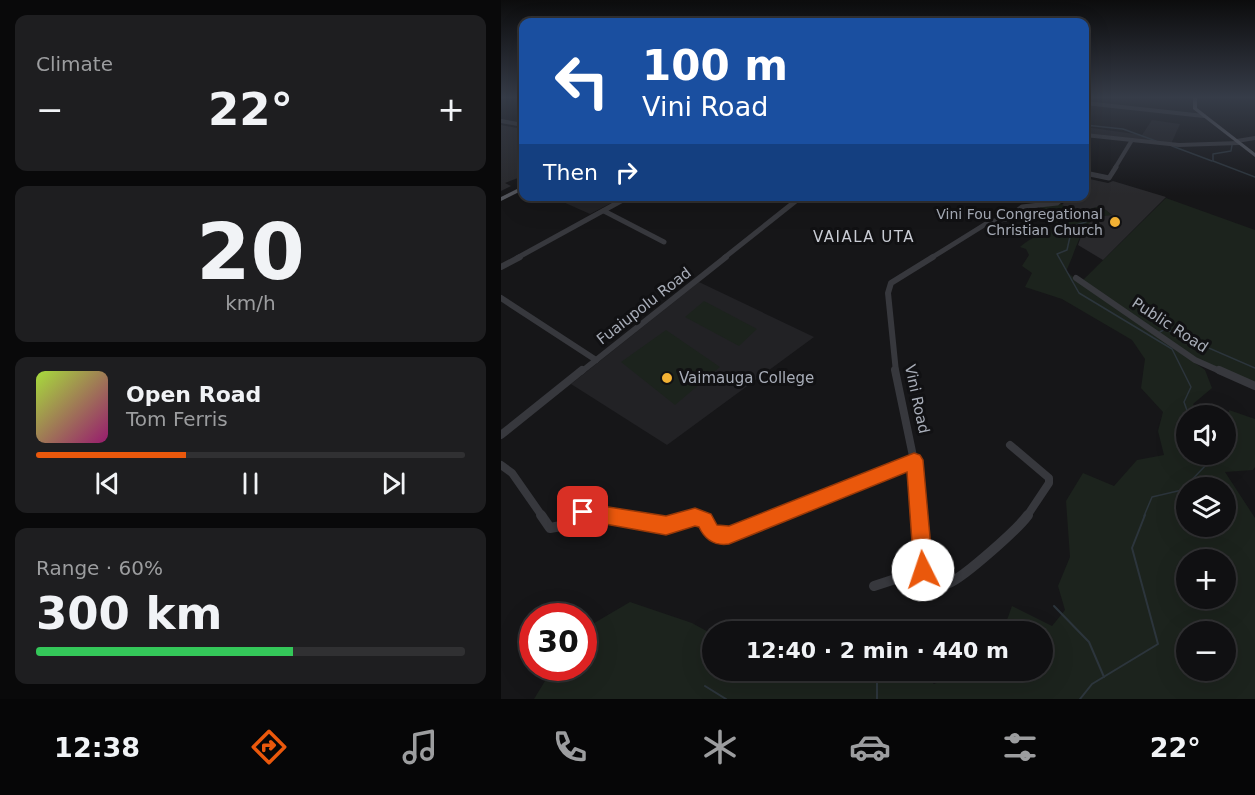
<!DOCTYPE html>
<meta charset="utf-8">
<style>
body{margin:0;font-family:"DejaVu Sans",sans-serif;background:#1e1e20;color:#f1f3f6;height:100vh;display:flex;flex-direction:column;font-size:22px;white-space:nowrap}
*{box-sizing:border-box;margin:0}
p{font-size:20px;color:#9c9d9f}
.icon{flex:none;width:33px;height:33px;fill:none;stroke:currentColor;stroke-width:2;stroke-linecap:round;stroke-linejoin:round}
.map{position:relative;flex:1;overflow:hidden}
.side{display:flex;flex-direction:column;gap:15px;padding:15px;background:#09090a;width:501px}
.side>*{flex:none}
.hud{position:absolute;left:18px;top:18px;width:570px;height:183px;border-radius:12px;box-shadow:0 6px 24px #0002,0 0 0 2px #303032;background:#1a4fa0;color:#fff;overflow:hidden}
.fabs{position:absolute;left:675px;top:405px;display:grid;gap:12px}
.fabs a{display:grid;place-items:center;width:60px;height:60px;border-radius:50%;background:#101012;box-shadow:0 6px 24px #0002,0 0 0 2px #303032;font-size:30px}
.speed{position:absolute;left:18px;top:603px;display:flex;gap:12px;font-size:30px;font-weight:700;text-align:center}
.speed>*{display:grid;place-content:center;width:78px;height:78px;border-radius:50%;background:#101012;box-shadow:0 6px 24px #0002,0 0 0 2px #303032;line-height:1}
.speed .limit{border:9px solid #d22;background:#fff;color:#111}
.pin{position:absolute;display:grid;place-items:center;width:51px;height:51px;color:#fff;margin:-26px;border-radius:12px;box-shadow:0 3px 9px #0006}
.me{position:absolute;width:66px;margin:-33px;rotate:356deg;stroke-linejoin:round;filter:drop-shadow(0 0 4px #0008)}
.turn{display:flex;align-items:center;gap:21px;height:126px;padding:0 24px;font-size:27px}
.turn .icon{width:78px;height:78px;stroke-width:2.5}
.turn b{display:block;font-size:42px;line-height:51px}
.then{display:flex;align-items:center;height:57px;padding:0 24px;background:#0003;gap:12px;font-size:22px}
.big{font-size:45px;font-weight:700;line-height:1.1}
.side .widget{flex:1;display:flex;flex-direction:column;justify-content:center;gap:9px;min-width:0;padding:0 21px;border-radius:12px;background:#1e1e20}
.side .dial{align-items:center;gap:0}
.dial b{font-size:78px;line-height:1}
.song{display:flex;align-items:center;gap:18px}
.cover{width:72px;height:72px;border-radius:9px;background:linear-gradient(135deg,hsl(80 70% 55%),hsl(320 70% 35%))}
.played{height:6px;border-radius:3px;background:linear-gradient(90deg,#ea580c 35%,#303032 35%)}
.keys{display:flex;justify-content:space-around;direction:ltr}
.heat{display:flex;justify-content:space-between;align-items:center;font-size:33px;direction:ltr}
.charge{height:9px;border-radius:4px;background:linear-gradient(90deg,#34c759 60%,#303032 0)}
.trip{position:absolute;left:201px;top:621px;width:351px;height:60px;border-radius:30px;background:#101012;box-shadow:0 6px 24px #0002,0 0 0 2px #303032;font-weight:700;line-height:60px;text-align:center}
.tab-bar{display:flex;height:96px;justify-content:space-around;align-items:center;background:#060607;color:#9c9d9f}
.tab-bar .icon{width:42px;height:42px}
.tab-bar .active{color:#ea580c}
.tab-bar b{font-size:27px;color:#f1f3f6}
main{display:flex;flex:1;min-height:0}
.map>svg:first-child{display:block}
.built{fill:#222225}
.green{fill:#1c231d;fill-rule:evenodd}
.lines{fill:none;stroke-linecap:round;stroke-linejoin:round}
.stream-far1{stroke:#2c353c;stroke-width:1.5}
.stream{stroke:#2c353c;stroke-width:2}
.building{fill:#29292c}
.minor-far4{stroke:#37383d;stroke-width:4}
.minor-far3{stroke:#37383d;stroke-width:5}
.minor-far2{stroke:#37383d;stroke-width:6}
.minor-far1{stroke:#37383d;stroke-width:8}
.minor{stroke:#37383d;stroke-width:10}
.major{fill:#53555c;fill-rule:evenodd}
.route{fill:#ea580c;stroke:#983908;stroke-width:1.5}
.poi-dot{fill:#f2b134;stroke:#111113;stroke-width:2}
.labels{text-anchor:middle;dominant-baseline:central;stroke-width:6;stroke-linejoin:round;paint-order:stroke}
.far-poi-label{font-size:14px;fill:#a8adb8;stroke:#111113;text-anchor:end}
.far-quarter-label{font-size:15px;letter-spacing:1.5px;fill:#c9ccd4;stroke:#111113}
.street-label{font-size:15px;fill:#a8adb8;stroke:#111113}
.poi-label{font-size:15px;fill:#a8adb8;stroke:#111113;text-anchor:start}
</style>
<main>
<section class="side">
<div class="widget"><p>Climate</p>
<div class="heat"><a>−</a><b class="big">22°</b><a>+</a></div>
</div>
<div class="widget dial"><b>20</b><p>km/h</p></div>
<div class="widget">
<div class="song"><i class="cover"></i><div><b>Open Road</b><p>Tom Ferris</p></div></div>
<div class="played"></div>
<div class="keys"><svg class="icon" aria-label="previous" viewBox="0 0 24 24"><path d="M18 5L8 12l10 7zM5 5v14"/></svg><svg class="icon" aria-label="pause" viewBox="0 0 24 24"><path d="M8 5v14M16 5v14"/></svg><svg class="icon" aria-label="next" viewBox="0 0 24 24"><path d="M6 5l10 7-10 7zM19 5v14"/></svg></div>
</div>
<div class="widget"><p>Range · 60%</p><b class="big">300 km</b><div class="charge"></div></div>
</section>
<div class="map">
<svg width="754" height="699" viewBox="0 0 754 699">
<rect width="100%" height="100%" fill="#161618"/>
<g class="built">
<polygon points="651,120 679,124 670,144 584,134 584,127 641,135"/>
<polygon points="51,197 122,197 89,214"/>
<polygon points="198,282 313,337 166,445 70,384"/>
</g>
<g class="green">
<path d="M665 198 754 230V387L686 357 704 370 711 388 692 404 697 415 686 416V454H724L728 410 754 419V467L752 470 724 472 754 518V699H33L52 668H82L83 629 129 602 191 623 211 634 212 670 419 671 433 684 464 671 542 670V632L502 631 511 606 551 626 564 610 557 586 569 557 565 501 582 473 613 486 636 460 663 455 657 431 662 412 640 388 644 359 631 340 561 299 524 287 531 273 521 266 528 255 525 249 519 247C530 236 543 237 553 225L540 207 560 204 576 212 600 206 611 215C577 220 579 244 565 271L577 281 582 280ZM686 488H724V526H686ZM686 560H724V598H686ZM686 632H724V670H686Z"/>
<polygon points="203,301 256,329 238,346 184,317"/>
<polygon points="165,330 219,367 174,405 120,362"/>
</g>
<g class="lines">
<g class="stream-far1">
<polyline points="584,125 622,129 655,141"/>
<polyline points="731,145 730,151 712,154 712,161 754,177"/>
<polyline points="671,146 711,161"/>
<polyline points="554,211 570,232 566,250 556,254 578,293 671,349 690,387 683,402 688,416"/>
<polyline points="570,231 575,225 585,222 586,217 600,211"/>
<polyline points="659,332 664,329 754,368"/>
<polyline points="643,516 651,497 681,490 706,464 703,454"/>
</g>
<g class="stream">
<polyline points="553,606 588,642 603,677"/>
<polyline points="363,629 363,632"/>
<polyline points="376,670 376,699"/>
<polyline points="204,686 225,699"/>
<polyline points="579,699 591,684 657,644 631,548 644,515"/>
</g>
</g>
<g class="building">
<polygon points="0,125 22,129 22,176 4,183 10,186 0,191"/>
<polygon points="584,178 607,183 612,181 665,197 602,260 577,245 583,228 595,217 611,215 600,206 576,212 561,205 569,196 584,196"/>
</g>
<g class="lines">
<g class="minor-far4">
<polyline points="584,103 703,116"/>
<polyline points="0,121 22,125"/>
<polyline points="18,125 18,110 22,108"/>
<polyline points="584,135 678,145 738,143"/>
<polyline points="736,141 754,138"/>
<polyline points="614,168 631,140"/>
</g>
<g class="minor-far3">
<polyline points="584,173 608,178 615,167"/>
<polyline points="103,211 163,242"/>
<polyline points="16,258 129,196"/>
<polyline points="223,258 301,196"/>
<polyline points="430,258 488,222 505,219 521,207 556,203 564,196"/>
</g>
<g class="minor-far2">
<polyline points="0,267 19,257"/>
<polyline points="575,278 694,360 721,372"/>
<polyline points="0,298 95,360"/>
<polyline points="80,372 225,257"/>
<polyline points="395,372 387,293 390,283 432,257"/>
</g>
<g class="minor-far1">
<polyline points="718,370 754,386"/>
<polyline points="0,435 81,370"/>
<polyline points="509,445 548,478 548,483 526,516"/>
<polyline points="413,461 419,516"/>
<polyline points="0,465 11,473 41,516"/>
<polyline points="75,516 89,512 112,516"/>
<polyline points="275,516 413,461 394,370"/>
</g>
<g class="minor">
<polyline points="40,515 49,528 60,526 78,515"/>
<polyline points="104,515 165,526 194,517 204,520 213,532 223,535 279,515"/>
<path d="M419 515 420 561 423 574C430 579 439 587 448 583 463 577 517 529 527 515"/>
<polyline points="373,586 422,570"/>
</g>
<g class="major">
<polygon points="692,97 696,97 696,108 754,153 754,157 692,109"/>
<polygon points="22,186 22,190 0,201 0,197"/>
</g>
</g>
<linearGradient id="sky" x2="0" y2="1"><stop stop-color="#0c0c0d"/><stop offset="0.5" stop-color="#363c48"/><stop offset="1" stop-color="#363c48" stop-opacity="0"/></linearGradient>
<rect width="754" height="195" fill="url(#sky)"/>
<path class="route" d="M413 453 419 455 422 460 432 570 429 577 422 580 416 577 413 570 406 472 228 544C214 546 204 540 198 527L194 526 165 535 82 520 76 518 73 512 76 505 82 503 165 516 194 508 210 514 216 525 228 526Z"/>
<g class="poi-dot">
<circle cx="614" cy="222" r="6"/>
<circle cx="166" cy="378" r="6"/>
</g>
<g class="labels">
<g class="far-poi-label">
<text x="602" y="214">Vini Fou Congregational<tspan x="602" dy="16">Christian Church</tspan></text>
</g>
<g class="far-quarter-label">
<text x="363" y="237">VAIALA UTA</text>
</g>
<g class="street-label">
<text transform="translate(143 306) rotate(-38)">Fuaiupolu Road</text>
<text transform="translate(669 325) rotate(33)">Public Road</text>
<text transform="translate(416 399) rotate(78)">Vini Road</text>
</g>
<g class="poi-label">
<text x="178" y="378">Vaimauga College</text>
</g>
</g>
</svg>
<div class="fabs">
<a><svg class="icon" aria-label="sound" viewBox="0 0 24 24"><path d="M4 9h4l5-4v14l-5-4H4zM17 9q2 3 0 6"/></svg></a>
<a><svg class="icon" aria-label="layers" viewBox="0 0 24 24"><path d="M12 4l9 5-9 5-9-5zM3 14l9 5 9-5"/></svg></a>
<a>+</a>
<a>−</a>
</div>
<div class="speed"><div class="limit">30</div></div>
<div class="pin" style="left:82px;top:512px;background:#d93025"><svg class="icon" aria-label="arrive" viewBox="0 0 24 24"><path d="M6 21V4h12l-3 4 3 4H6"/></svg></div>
<svg class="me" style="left:422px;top:570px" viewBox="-20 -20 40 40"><circle r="19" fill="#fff"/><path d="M0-13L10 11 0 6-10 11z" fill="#ea580c"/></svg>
<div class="trip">12:40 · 2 min · 440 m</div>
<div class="hud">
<div class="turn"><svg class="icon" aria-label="left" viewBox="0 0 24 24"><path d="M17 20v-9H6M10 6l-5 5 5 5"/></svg><div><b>100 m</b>Vini Road</div></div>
<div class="then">Then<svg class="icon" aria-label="right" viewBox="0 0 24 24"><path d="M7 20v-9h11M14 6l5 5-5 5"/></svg></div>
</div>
</div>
</main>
<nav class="tab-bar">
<b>12:38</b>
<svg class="icon active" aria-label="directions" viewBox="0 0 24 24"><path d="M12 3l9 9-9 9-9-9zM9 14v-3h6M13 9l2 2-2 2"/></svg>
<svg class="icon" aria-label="music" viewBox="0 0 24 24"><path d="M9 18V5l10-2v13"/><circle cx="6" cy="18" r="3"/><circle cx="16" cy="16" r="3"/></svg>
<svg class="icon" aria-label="phone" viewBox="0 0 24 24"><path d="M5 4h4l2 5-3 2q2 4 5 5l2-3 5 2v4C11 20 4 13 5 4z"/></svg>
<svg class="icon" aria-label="climate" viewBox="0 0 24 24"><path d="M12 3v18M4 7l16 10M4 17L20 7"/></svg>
<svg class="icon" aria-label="car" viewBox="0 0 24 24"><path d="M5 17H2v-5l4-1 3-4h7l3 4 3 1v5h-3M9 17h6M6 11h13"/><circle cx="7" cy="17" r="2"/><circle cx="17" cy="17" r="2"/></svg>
<svg class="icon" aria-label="filters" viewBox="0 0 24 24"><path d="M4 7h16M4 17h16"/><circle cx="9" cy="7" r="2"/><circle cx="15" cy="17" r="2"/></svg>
<b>22°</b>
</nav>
